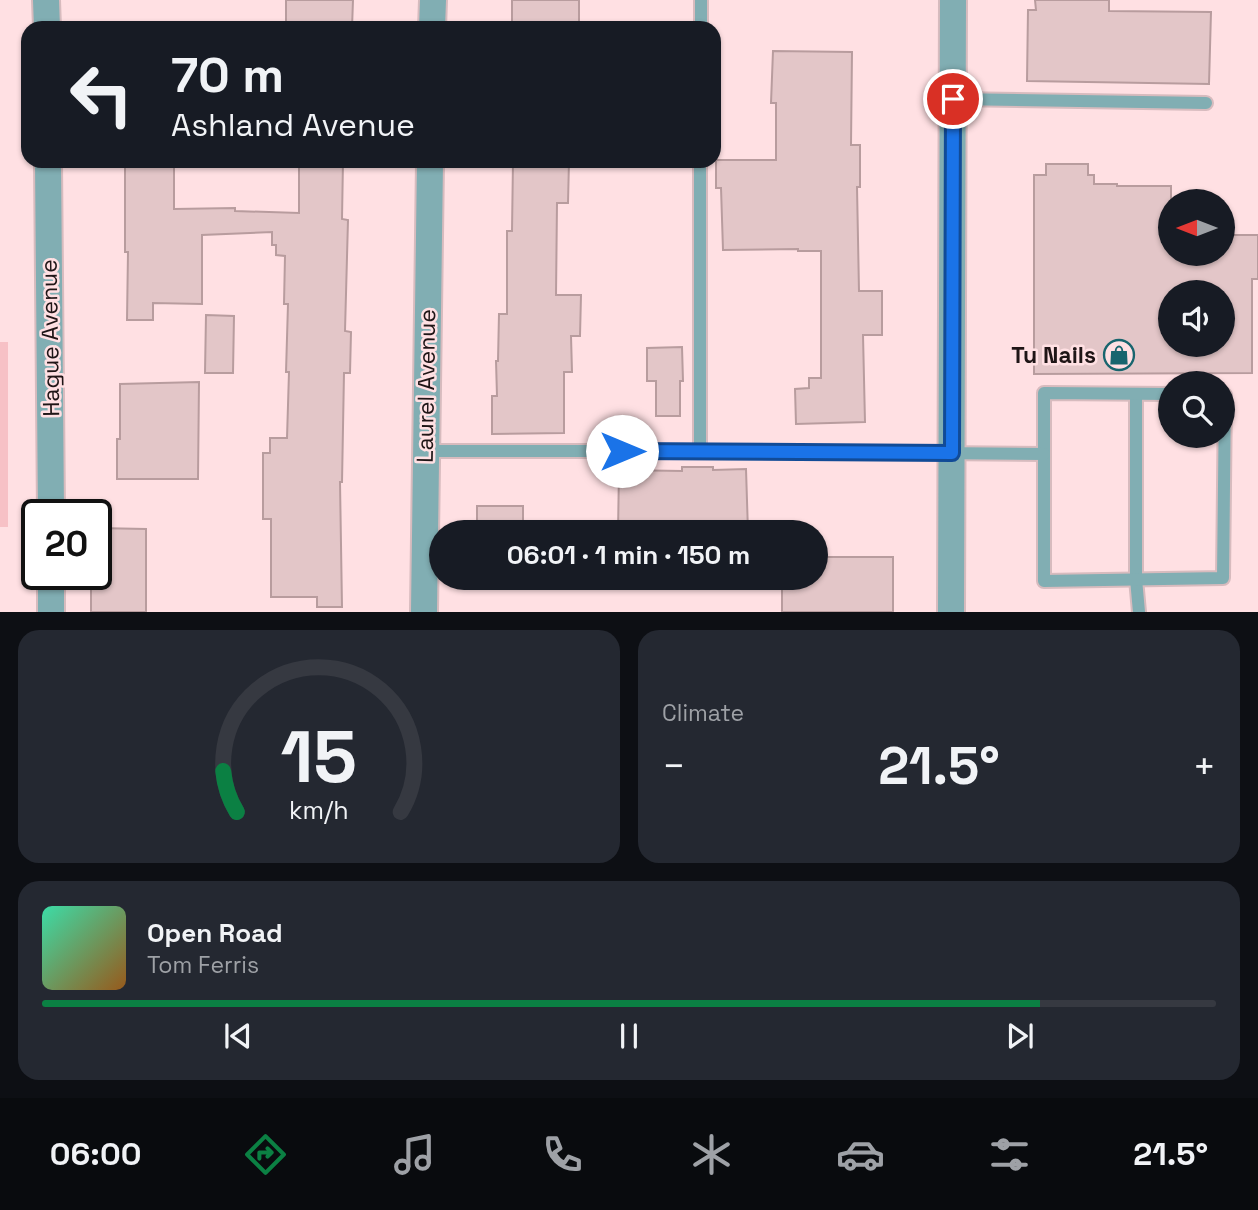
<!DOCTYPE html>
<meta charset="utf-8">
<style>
body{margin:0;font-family:"Space Grotesk",sans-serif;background:#242831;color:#f1f3f6;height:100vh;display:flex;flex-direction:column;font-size:26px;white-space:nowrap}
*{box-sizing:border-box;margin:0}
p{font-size:23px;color:#9ea1a6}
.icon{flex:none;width:38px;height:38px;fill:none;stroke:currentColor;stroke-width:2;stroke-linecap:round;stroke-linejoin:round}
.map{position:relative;height:612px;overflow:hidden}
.drawer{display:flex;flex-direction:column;gap:18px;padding:18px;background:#0d0f14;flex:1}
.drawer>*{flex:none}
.top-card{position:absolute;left:21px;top:21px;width:700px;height:147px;border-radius:21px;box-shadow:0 2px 5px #0004;background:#171b24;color:#f1f3f6;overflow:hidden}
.needle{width:46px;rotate:270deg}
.tools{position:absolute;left:1158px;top:189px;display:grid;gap:14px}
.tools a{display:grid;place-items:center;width:77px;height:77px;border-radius:50%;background:#171b24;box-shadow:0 2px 5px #0004;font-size:35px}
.speed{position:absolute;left:21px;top:499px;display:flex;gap:14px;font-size:35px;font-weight:700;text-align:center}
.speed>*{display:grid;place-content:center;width:91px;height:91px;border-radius:50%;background:#171b24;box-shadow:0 2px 5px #0004;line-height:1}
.speed .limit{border:4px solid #111;border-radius:10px;background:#fff;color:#111}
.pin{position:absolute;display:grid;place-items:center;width:60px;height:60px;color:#fff;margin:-30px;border:4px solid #fff;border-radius:50%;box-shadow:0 2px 7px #0007}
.me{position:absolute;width:77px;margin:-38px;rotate:90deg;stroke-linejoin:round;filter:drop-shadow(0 0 5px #0008)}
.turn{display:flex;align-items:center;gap:24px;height:147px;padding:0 35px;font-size:32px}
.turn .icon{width:91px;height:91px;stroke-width:2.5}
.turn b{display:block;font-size:49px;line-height:60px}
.big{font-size:52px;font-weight:600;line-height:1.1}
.drawer .widget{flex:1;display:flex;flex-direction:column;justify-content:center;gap:10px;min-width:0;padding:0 24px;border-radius:21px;background:#242831}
.drawer .dial{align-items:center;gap:0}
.dial svg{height:182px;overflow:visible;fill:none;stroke:#363941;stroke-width:7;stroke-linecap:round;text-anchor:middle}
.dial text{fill:#f1f3f6;stroke:none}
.song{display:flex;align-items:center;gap:21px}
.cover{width:84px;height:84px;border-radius:10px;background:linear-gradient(135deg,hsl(160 70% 55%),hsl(30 70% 35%))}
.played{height:7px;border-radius:4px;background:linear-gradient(90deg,#0b8043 85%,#363941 85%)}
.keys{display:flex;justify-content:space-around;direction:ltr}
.heat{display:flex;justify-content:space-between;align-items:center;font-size:38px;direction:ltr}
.drawer .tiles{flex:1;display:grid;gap:18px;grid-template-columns:1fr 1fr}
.widget:last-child{grid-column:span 2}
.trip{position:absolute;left:429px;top:520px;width:399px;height:70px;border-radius:35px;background:#171b24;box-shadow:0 2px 5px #0004;font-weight:600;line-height:70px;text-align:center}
.tab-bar{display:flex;height:112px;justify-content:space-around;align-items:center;background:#090b0e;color:#9ea1a6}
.tab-bar .icon{width:49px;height:49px}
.tab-bar .active{color:#0b8043}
.tab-bar b{font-size:32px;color:#f1f3f6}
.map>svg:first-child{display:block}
.green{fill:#f7c1c6}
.building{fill:#e3c6c8;stroke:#b89c9e;stroke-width:2;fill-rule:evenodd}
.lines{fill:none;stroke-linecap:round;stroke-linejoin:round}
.lane-casing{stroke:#d7bbbe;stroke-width:16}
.street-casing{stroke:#d7bbbe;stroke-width:30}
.lane{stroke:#81aeb3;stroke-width:12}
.street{stroke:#81aeb3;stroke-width:26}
.route-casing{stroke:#114b97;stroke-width:18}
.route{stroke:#1a73e8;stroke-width:12}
.labels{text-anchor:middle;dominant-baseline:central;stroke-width:5;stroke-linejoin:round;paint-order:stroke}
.street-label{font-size:23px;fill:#1f1516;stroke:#ffe0e3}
.poi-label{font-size:23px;font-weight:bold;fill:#1f1516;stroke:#ffe0e3;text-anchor:end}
</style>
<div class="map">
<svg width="1258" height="612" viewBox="0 0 1258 612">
<rect width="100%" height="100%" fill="#ffe0e3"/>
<rect class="green" x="0" y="342" width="8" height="185"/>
<g class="building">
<polygon points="286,0 353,0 352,28 286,28"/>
<rect x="512" y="0" width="67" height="28"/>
<polygon points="1035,0 1109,0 1109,11 1211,12 1209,84 1027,81 1028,10 1036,10"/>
<polygon points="773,51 852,52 851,145 860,145 860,187 857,187 859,291 882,291 882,335 863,335 865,422 796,424 795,389 809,388 809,378 821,378 821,251 798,251 798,249 723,250 721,188 716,188 716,160 776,160 776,103 771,103"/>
<polygon points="125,161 174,161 174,209 235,208 235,211 299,213 299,161 343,161 342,219 348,220 345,331 351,332 350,373 344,373 342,482 340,482 342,607 317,607 317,597 271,597 271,519 263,519 263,453 270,453 270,438 287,438 289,372 286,372 288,304 284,304 285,256 276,255 276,245 272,245 272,232 202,235 202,304 153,303 153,320 127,320 128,252 125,252"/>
<polygon points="513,161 569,161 568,203 557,203 556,295 581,295 580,336 571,336 572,372 564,372 564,433 492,434 492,396 497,396 496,361 498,361 499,314 507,314 507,231 512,231"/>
<path d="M1046 164H1088V175H1094V184H1117V186H1171V254H1223V235H1258V279H1252V373L1034 374V175H1046ZM1171 292H1223V345H1171Z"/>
<polygon points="206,315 234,316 233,373 205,373"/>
<polygon points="682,347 683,381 680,381 680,416 656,416 656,381 647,381 647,348"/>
<polygon points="199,382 198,479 117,479 117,439 120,439 120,384"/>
<polygon points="682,467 713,467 713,470 746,469 748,532 618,532 619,470 682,471"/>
<rect x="477" y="506" width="46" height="26"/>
<polygon points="96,528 146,529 146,612 91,612 91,574 96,574"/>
<polygon points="816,557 893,557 893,612 782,612 782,578 816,578"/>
</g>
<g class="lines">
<g class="lane-casing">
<g id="lane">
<polyline points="701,28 701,0"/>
<polyline points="953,99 1206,103"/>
<polyline points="1136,394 1136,579 1139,612"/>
<polyline points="1171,394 1044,393 1044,581 1223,578 1225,395 1223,395"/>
<polyline points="425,451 700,451 1044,454"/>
<polyline points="700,451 700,161"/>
</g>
</g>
<g class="street-casing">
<g id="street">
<polyline points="46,0 47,28"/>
<polyline points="432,28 433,0"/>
<polyline points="48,161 51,514"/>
<polyline points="51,574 51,612"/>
<polyline points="424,612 430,161"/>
<polyline points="951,612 953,0"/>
</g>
</g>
<use href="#lane" class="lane"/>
<use href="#street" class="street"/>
</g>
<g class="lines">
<g class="route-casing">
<polyline id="route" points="622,451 952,453 953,99"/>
</g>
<use href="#route" class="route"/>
</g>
<defs>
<g id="shop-ring" transform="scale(1.575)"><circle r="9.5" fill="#ffe0e3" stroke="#18656e" stroke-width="1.5"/><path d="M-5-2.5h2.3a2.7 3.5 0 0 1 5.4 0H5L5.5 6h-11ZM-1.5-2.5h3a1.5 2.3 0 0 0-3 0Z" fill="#18656e"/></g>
</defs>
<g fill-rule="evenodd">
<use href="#shop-ring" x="1119" y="355"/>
</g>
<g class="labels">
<g class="street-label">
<text transform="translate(50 338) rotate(-91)">Hague Avenue</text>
<text transform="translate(426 386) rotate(-89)">Laurel Avenue</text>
</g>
<g class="poi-label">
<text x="1096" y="355">Tu Nails</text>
</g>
</g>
</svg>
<div class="tools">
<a><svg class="needle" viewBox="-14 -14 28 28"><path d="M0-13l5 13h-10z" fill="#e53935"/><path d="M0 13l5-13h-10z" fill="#9ea1a6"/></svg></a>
<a><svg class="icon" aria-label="sound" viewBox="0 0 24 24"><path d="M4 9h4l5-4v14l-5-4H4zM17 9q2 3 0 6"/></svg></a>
<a><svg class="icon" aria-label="search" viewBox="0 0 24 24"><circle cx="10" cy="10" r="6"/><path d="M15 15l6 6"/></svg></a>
</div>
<div class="speed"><div class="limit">20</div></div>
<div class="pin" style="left:953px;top:99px;background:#d93025"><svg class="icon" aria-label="arrive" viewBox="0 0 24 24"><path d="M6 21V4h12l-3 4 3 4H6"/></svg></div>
<svg class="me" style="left:622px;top:451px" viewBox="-20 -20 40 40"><circle r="19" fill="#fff"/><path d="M0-13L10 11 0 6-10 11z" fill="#1a73e8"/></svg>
<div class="trip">06:01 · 1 min · 150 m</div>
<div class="top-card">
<div class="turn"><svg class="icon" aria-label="left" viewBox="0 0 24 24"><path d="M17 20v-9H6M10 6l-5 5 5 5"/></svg><div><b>70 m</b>Ashland Avenue</div></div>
</div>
</div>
<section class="drawer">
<div class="tiles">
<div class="widget dial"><svg viewBox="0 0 100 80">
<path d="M14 69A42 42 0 1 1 86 69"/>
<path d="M14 69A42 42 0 0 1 8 51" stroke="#0b8043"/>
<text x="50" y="56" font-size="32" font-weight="700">15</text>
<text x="50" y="72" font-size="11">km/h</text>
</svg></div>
<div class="widget"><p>Climate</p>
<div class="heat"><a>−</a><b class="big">21.5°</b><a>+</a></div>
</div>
<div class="widget">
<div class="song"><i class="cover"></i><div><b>Open Road</b><p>Tom Ferris</p></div></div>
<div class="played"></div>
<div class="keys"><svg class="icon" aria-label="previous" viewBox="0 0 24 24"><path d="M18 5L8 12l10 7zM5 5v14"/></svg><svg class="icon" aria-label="pause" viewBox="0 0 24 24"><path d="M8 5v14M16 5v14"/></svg><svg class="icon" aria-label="next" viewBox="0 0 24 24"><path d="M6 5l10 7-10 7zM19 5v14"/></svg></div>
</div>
</div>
</section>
<nav class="tab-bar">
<b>06:00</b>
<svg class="icon active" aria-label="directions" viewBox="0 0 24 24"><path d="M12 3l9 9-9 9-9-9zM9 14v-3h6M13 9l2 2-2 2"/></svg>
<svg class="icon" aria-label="music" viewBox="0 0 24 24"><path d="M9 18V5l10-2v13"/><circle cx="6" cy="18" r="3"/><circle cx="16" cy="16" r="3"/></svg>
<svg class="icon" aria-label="phone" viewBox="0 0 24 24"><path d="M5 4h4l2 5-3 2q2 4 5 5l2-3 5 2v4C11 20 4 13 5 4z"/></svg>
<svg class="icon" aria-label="climate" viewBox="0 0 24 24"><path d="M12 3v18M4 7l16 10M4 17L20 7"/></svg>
<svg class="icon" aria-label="car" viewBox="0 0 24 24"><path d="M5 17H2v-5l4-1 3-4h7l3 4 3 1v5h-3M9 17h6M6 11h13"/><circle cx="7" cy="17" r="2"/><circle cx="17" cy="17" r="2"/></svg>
<svg class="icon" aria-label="filters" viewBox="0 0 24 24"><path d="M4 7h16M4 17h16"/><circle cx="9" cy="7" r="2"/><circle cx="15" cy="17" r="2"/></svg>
<b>21.5°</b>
</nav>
